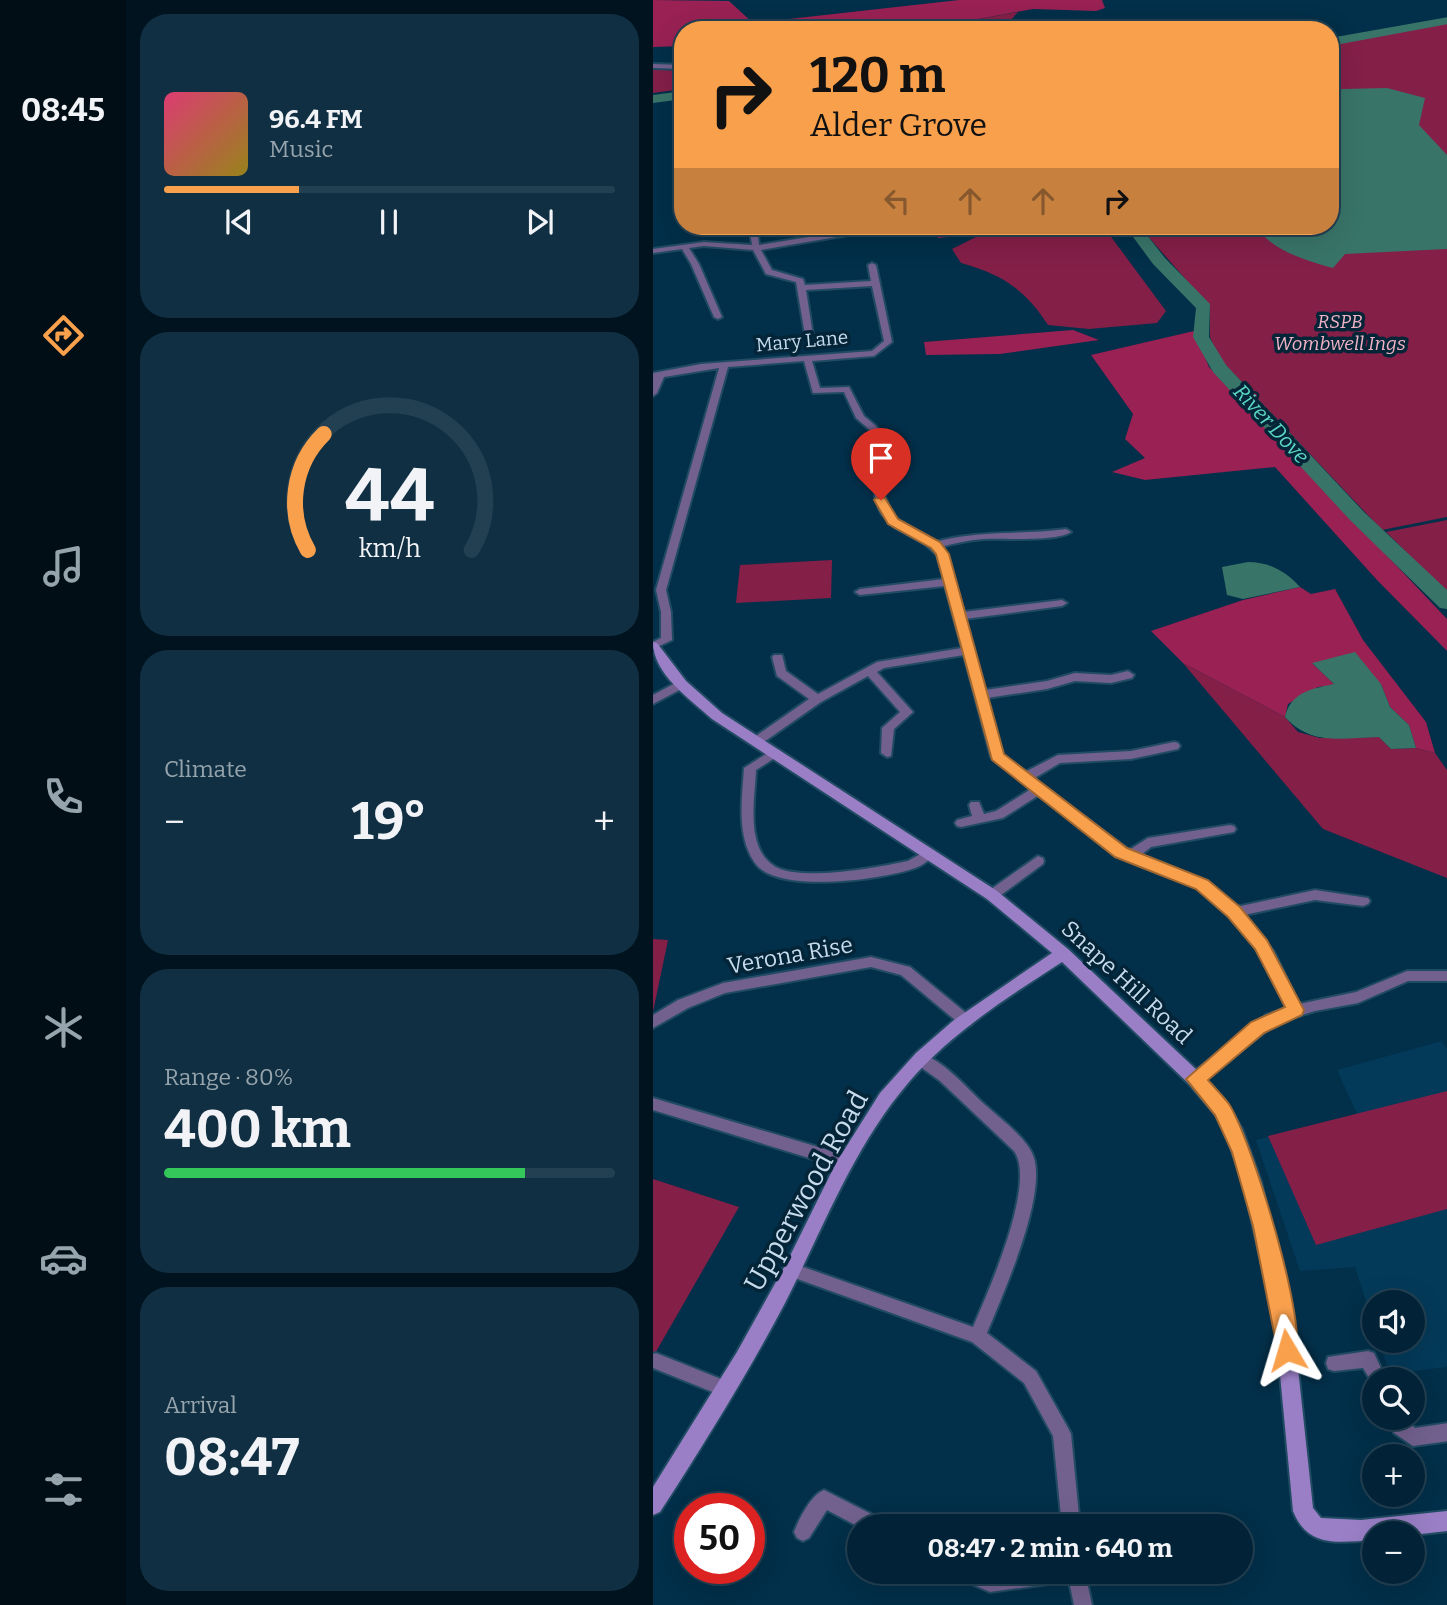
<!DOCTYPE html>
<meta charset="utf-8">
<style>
body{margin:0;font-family:Bitter,serif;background:#102f42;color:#f1f3f6;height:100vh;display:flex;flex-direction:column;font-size:26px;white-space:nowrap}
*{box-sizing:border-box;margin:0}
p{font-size:23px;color:#96a4ad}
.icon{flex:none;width:38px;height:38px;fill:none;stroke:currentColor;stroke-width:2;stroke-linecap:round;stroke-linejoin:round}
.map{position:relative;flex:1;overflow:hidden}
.panel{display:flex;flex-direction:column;gap:14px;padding:14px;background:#01131e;width:527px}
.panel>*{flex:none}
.banner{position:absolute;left:21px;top:21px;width:665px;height:214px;border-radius:28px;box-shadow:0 7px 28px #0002,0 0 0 2px #234052;background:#f9a04d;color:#111;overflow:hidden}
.tools{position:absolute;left:709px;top:1290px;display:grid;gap:14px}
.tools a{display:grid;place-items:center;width:63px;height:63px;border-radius:50%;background:#022337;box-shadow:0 7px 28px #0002,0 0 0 2px #234052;font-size:35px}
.speed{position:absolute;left:21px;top:1493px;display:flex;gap:14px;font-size:35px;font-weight:700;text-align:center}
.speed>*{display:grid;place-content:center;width:91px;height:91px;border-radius:50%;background:#022337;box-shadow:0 7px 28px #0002,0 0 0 2px #234052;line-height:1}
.speed .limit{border:10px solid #d22;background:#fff;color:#111}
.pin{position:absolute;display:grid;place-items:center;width:60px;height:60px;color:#fff;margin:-72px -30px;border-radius:50% 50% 50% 0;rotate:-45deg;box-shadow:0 0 7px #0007}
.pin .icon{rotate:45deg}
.me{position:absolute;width:77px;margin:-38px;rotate:353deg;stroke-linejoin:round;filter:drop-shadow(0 0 5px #0008)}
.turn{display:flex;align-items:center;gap:24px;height:147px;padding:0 21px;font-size:32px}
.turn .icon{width:91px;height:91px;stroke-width:2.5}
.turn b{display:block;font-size:49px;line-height:60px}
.lanes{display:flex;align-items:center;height:66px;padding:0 21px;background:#0003;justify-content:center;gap:35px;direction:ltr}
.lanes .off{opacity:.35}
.big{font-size:52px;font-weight:700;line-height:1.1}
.panel .widget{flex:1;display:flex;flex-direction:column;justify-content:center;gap:10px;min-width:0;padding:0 24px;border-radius:28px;background:#102f42}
.panel .dial{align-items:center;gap:0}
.dial svg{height:182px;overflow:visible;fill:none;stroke:#234052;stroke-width:7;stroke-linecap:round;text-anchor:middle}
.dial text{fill:#f1f3f6;stroke:none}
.song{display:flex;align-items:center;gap:21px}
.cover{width:84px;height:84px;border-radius:10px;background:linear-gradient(135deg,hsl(340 70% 55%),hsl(50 70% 35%))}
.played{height:7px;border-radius:4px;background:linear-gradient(90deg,#f9a04d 30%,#234052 30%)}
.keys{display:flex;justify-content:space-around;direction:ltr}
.heat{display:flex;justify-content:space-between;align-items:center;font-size:38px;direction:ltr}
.charge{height:10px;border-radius:5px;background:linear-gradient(90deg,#34c759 80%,#234052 0)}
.trip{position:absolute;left:194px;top:1514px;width:406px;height:70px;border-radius:35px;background:#022337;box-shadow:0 7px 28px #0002,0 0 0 2px #234052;font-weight:700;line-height:70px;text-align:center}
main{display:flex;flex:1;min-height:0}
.tab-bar{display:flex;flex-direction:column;width:126px;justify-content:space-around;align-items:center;background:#010e16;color:#96a4ad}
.tab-bar .icon{width:49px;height:49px}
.tab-bar .selected{color:#f9a04d}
.tab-bar b{font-size:32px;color:#f1f3f6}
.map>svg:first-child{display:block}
.built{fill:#043a59}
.green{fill:#841f48}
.forest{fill:#992153}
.water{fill:#397469}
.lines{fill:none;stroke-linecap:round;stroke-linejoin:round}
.river{fill:#397469;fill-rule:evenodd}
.street-casing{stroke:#214b63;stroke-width:4}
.secondary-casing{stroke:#214b63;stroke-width:4}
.street{fill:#72618e;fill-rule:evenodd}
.secondary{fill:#9a7fc6;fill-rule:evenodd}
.route{fill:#f9a04d;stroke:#a26832;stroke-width:2}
.labels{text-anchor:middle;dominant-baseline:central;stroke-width:7;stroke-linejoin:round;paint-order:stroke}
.far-park-label{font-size:19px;font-style:italic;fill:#f2b3c4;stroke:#042438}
.far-street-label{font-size:19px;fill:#c6dbec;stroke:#042438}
.far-water-label{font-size:21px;font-style:italic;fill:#5cd7c3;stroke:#042438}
.street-label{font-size:23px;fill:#c6dbec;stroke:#042438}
.near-street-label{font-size:28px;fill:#c6dbec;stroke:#042438}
</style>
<main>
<nav class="tab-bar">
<b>08:45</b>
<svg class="icon selected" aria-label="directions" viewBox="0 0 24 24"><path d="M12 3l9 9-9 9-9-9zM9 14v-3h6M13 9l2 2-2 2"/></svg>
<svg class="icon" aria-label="music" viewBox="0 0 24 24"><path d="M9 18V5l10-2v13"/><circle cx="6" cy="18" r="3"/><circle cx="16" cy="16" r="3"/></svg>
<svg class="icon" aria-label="phone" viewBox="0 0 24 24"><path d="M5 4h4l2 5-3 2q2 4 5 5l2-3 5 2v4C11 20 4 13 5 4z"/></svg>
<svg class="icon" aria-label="climate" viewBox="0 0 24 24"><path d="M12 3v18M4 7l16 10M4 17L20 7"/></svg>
<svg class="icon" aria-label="car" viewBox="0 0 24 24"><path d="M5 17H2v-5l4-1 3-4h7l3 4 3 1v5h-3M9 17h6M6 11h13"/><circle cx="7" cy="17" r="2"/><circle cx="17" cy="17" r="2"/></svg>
<svg class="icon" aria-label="filters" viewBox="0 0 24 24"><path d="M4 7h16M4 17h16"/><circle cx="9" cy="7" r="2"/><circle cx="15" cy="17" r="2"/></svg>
</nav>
<section class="panel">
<div class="widget">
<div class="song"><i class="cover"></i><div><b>96.4 FM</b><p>Music</p></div></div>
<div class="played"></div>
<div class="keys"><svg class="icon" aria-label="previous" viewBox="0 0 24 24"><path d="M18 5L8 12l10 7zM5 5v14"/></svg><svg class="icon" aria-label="pause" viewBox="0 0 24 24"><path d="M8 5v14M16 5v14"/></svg><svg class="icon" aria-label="next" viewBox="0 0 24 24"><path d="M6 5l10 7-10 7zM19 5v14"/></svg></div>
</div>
<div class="widget dial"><svg viewBox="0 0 100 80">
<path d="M14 69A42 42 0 1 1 86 69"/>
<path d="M14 69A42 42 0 0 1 21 18" stroke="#f9a04d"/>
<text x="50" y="56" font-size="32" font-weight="700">44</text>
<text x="50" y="72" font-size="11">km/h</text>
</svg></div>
<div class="widget"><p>Climate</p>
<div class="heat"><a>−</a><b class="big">19°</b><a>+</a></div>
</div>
<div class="widget"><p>Range · 80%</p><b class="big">400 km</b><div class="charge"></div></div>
<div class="widget"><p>Arrival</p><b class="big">08:47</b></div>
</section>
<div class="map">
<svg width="795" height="1605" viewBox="0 0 795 1605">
<rect width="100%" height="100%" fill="#022f49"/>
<polygon class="built" points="789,1041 795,1051 794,1367 737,1374 726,1341 760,1340 760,1302 721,1302 721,1326 702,1267 647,1271 603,1140 704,1114 684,1070"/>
<g class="green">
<polygon points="365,12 349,30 265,30"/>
<polygon points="787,21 794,22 794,517 729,530 566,358 557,337 557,307 486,226 677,226 677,43"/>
<polygon points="0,68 30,72 30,89 0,93"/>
<path d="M403 226H450L513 311 504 323 436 329 395 325C372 289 348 274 308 263L299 249 323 237 392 232Z"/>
<polygon points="794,520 795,520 794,592 733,532"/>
<polygon points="179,560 178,598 83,603 87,565"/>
<polygon points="530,663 632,717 645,732 667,738 726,737 738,749 763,748 782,753 794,770 794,878 670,829"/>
<polygon points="0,939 15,940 0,1012"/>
<polygon points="794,1091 794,1209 663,1245 615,1136"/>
<polygon points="0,1179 86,1207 0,1357"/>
</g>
<g class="forest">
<polygon points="0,0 76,1 100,23 306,0 449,0 452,8 443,11 380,9 265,30 30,30 30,46 0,47"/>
<polygon points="279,226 393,226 394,227 285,238"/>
<polygon points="420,330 446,340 347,354 273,355 271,342"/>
<polygon points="541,331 556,367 794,619 794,651 724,580 622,467 492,480 459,472 492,458 472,439 480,414 438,355"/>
<polygon points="647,587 658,594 682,589 710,640 773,722 782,753 763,748 756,725 737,707 728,684 659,663 682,685 665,687 635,704 632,717 530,663 498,631 590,600"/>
</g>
<g class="water">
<path d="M734 88 772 98 766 125 794 155V249L692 254 680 268C654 261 617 250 603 226H677V95L689 89Z"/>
<path d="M595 562C616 562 633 571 647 587L590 599 574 595 569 567Z"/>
<path d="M702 652 728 684 737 707 756 725 763 748 738 749 726 737C689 738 658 746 632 717 638 692 658 689 681 684L659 663Z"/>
</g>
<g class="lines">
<g class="river">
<polygon points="795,17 795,24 677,46 677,38"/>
<polygon points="30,91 30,99 0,103 0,95"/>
<polygon points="472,226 487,226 512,258 557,304 556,337 573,365 711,512 795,591 795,609 787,608 697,520 560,372 540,337 543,308 500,264"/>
</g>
<g class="street-casing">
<g id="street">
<polygon points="0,64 30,65 30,69 0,68"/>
<path d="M96 226H104L106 245 224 226H240L236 228 108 250 119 270 150 279 152 285 218 281 215 265 219 263 223 265 239 342 221 356 159 361 167 388 196 387 211 416 223 426 231 438 233 451 232 497 238 512 248 523 282 542C325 530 369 535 413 529L418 532C402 542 352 538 331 539 316 540 302 543 288 547L294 554 310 612 409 600 414 603 409 606 312 619 332 690 394 681 422 673 458 675 475 671 481 675 479 678 458 683 422 681 394 689 334 698 349 755 372 772 405 755 478 751 521 742 525 743 527 746 525 749 478 759 407 763 380 779 476 850 495 838 577 825 581 826 583 829 581 832 498 847 488 855 554 881 583 907 662 890 715 898 717 901 715 904 710 906 662 900 591 915 621 952 646 1004 703 992 754 971H795V981H755L705 1003 662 1011 623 1023 547 1083 542 1085 537 1083 535 1079 537 1075 613 1015 634 1008 611 959 594 937 576 916 544 887 464 855 386 795 350 818 308 827 304 826 302 823 304 820 319 816 316 805 318 802H326L331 814 343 811 378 789 338 757 311 655 231 668 224 672 260 712 241 729 238 756 234 757 228 753 229 728 247 712 215 676 168 702 108 744H100L98 741 100 738 156 699 124 676 119 657 121 655H129L133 671 165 694 224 662 309 648 292 586 207 595 202 592 207 589 291 579 284 555 272 544 241 527 228 513 222 497 223 451 221 438 217 430 203 418 191 392 160 393 151 361 75 367 13 590 18 612 19 640 0 649V642L8 638V612L3 590 66 368 11 377 4 393 0 396V373L48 364 219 351 231 341 219 286 153 290 160 335 156 338 152 335 143 282 113 274 100 250 51 246 36 248 46 264 69 317 65 319 61 317 38 264 29 249 0 253V249L51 242 99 245Z"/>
<polygon points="28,680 34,684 32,687 0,704 0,695"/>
<path d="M121 749 127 753 125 756 103 770C102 796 95 832 110 855 114 861 120 866 127 869 155 879 216 869 245 863L255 861 276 849 280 851 282 854 280 857C274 861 269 866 262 868 230 880 123 894 102 863 83 836 89 799 91 768Z"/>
<polygon points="385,856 390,858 391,861 390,864 344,898 334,898 332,895 334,892"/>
<polygon points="218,957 257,967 318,1017 320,1021 318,1025 313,1027 308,1025 248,975 218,967 72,993 35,1008 0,1028 0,1015 25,1000 70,983"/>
<path d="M267 1053C291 1061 312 1086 330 1103 345 1117 375 1138 381 1158 393 1198 350 1294 334 1333L383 1371 415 1428 418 1434 427 1526H409L400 1436 371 1383 319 1342 139 1277 133 1275 131 1270 133 1265 139 1263 320 1327C335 1292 384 1183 361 1151L287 1081 262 1063 260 1059 262 1055Z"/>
<polygon points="0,1098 192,1155 197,1157 200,1162 197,1167 192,1169 0,1110"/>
<polygon points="715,1351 721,1353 733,1379 721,1379 721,1386 710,1368 681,1371 675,1369 673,1363 675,1357"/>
<polygon points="3,1353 78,1383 81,1389 78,1395 72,1397 0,1368 0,1354"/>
<polygon points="734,1418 752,1418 762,1428 795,1423 795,1441 760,1446 741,1433"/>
<path d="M171 1490 230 1520 233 1526 206 1527 174 1510 156 1538 150 1541 144 1538 141 1532C146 1519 158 1495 171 1490Z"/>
<polygon points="305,1572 333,1572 338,1574 353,1572 432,1572 439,1605 421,1605 416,1581 337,1592 307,1579"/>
</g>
</g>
<g class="secondary-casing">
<path id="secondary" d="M0 642 4 643 33 681 69 713 344 891 415 949 548 1074 575 1105 589 1129 608 1182 640 1322 660 1508 668 1518 708 1520 795 1511V1531L760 1535V1533H721V1540C687 1542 655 1549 640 1511L622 1322 590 1182 572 1131 563 1115 536 1084 409 962C355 997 298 1033 256 1082 200 1147 170 1229 132 1303 94 1375 51 1444 7 1512L0 1515V1487L84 1352 134 1262 183 1163 227 1093 263 1053 301 1020 399 953 334 899 59 719C37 699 0 674 0 642Z"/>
</g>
<use href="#street" class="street"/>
<use href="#secondary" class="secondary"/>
</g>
<path class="route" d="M223 498H232L245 519 287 542 296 554 351 754 474 848 555 880 587 907 614 940 651 1010 649 1015 611 1033 555 1080C562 1088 570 1096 576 1104 598 1138 656 1325 642 1358L634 1361 626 1358 600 1226 579 1152 562 1115 533 1079 598 1022 632 1007 602 949 575 917 543 889 462 857 339 760 283 554 278 548 235 524 221 500Z"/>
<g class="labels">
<g class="far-park-label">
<text x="687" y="321">RSPB<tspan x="687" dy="22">Wombwell Ings</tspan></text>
</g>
<g class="far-street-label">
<text transform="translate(149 341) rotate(-5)">Mary Lane</text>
</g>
<g class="far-water-label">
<text transform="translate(618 424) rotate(47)">River Dove</text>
</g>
<g class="street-label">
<text transform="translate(137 955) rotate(-10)">Verona Rise</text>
<text transform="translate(474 982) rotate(43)">Snape Hill Road</text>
</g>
<g class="near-street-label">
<text transform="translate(153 1191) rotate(-61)">Upperwood Road</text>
</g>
</g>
</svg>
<div class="tools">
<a><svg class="icon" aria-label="sound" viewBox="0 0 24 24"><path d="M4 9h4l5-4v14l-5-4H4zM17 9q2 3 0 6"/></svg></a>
<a><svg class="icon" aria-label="search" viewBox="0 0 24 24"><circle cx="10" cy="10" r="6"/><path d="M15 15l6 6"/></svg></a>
<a>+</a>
<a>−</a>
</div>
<div class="speed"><div class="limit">50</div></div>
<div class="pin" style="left:228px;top:500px;background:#d93025"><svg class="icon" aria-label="arrive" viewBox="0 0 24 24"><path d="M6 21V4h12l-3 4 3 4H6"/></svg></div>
<svg class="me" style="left:634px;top:1350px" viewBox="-20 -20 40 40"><path d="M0-17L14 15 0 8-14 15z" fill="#f9a04d" stroke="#fff" stroke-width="4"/></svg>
<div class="trip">08:47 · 2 min · 640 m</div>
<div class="banner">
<div class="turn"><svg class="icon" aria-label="right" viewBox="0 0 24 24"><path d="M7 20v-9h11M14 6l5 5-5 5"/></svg><div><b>120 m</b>Alder Grove</div></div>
<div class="lanes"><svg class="icon off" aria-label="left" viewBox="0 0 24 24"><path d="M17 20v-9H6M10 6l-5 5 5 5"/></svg><svg class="icon off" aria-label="ahead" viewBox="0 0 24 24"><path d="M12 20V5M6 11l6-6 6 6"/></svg><svg class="icon off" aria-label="ahead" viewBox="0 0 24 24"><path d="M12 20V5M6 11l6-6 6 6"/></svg><svg class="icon" aria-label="right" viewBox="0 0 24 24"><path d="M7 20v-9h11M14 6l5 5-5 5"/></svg></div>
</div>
</div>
</main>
